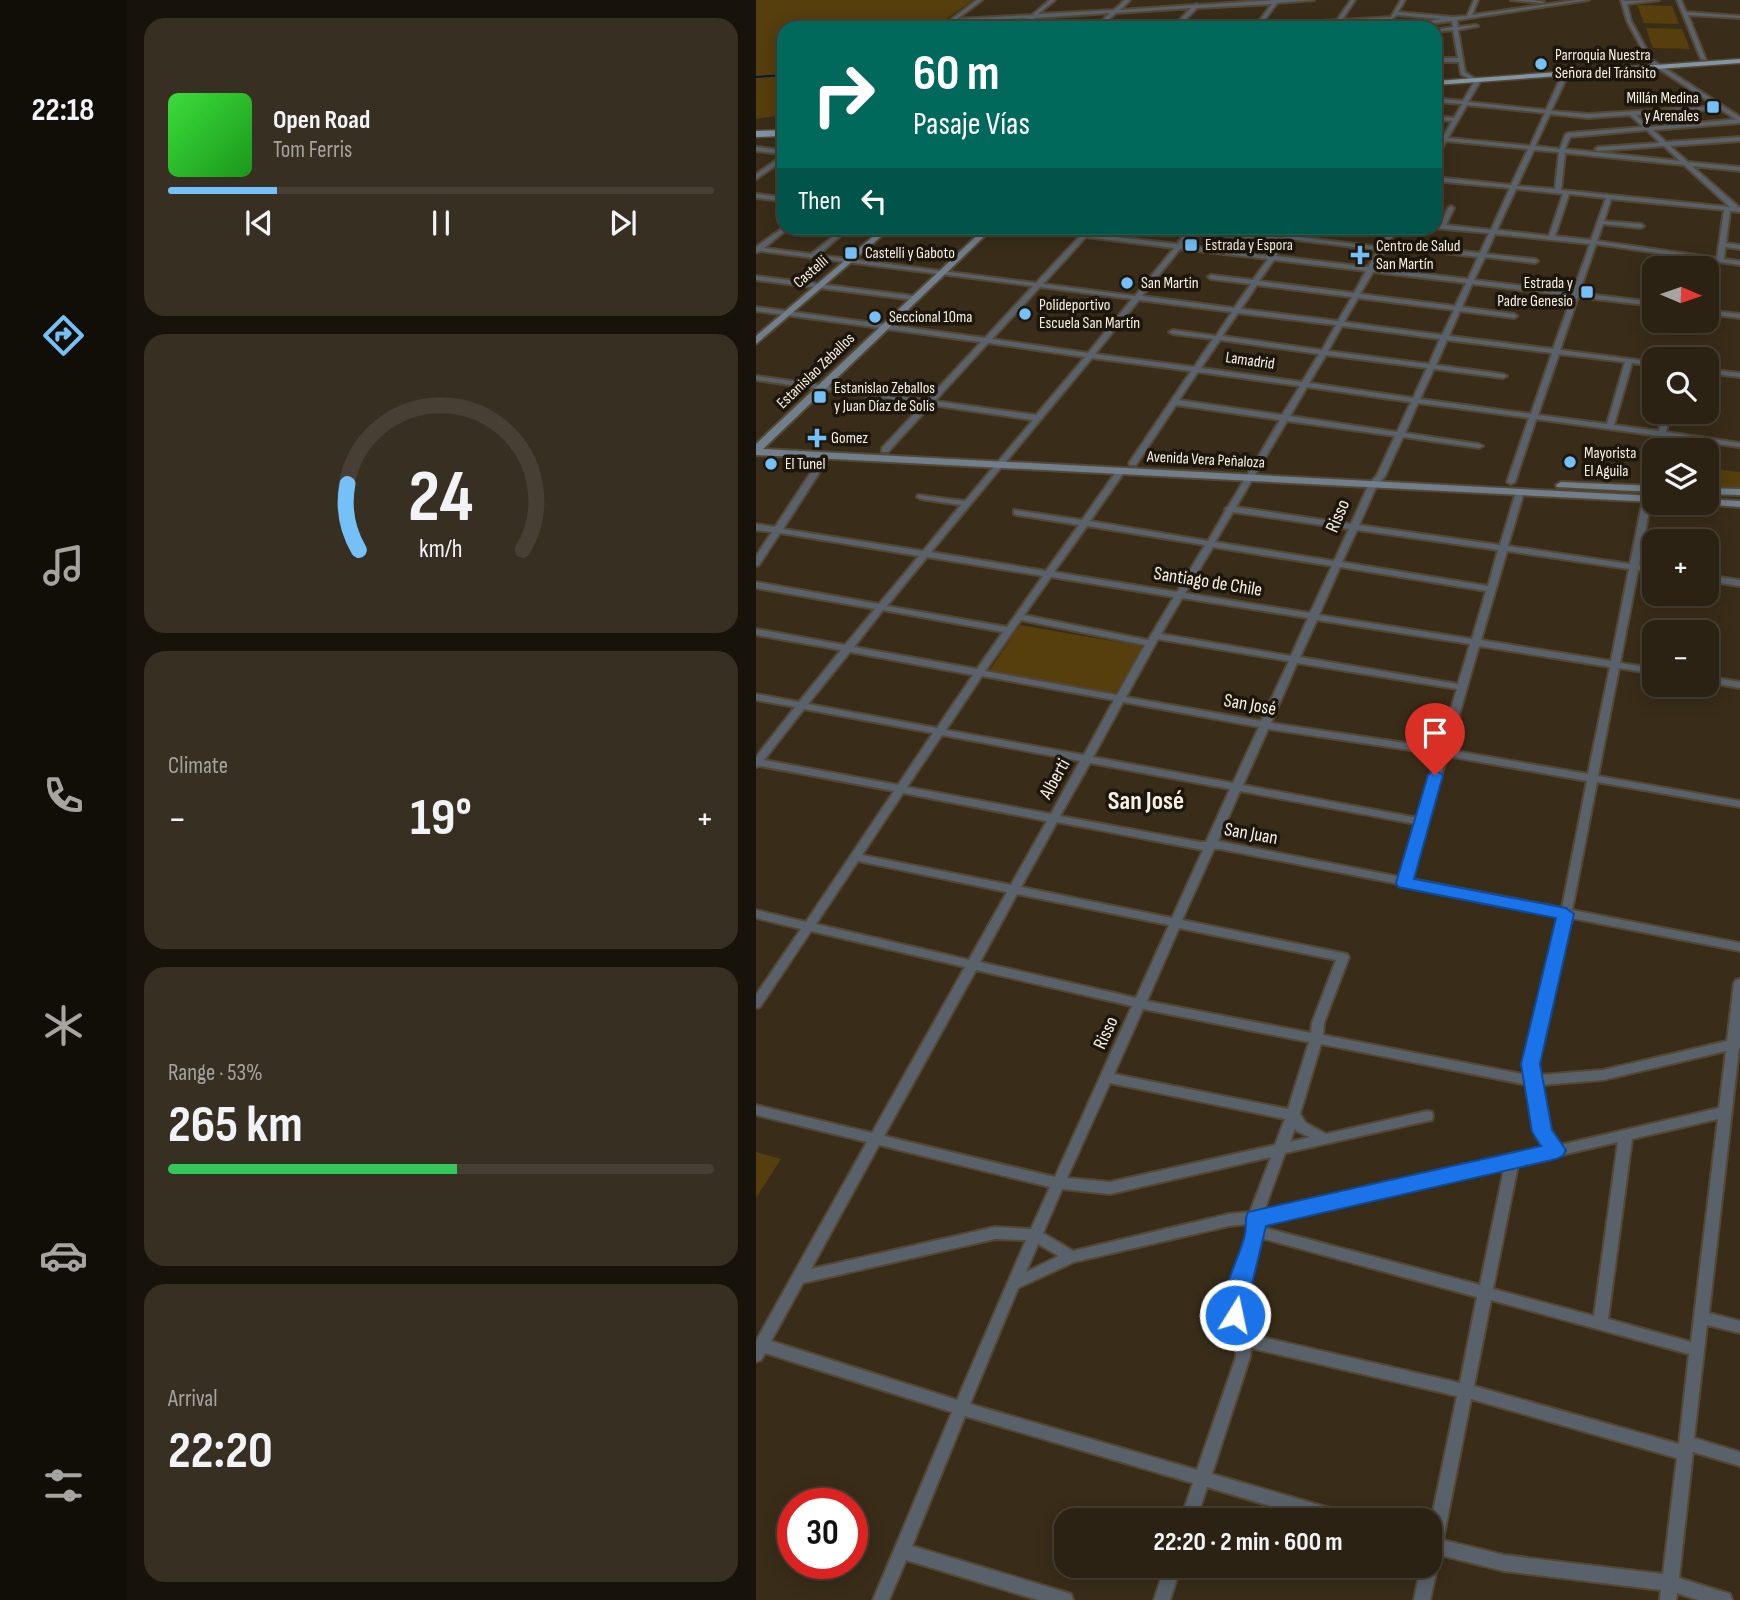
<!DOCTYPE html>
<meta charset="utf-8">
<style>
body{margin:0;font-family:"Sofia Sans Condensed",sans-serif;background:#372f21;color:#f1f3f6;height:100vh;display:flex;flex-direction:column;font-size:26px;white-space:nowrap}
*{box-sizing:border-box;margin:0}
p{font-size:23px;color:#a6a4a0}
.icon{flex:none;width:38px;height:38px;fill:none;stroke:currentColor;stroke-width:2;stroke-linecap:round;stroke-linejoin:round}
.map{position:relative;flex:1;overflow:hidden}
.drawer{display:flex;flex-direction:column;gap:18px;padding:18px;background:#18130a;width:630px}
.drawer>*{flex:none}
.top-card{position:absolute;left:21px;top:21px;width:665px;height:214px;border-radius:21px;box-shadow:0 4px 18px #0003,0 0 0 2px #473f33;background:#00695c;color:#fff;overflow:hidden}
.needle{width:46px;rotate:92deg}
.controls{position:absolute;left:886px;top:256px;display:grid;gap:14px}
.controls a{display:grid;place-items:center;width:77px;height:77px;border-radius:14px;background:#2b2213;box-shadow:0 4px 18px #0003,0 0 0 2px #473f33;font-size:35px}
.speed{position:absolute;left:21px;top:1488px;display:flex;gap:14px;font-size:35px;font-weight:700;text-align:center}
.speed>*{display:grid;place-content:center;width:91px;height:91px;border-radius:50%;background:#2b2213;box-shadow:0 4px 18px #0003,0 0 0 2px #473f33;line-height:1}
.speed .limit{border:10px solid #d22;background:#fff;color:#111}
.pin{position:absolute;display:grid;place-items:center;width:60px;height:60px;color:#fff;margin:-72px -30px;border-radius:50% 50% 50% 0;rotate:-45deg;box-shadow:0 0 7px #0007}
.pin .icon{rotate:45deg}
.me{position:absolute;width:77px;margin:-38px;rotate:10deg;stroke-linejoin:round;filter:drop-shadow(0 0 5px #0008)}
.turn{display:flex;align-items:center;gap:24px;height:147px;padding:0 21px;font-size:32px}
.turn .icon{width:91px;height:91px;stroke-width:2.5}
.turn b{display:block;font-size:49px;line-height:60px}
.then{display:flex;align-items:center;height:66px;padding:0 21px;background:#0003;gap:14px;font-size:26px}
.big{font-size:52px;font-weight:700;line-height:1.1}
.drawer .card{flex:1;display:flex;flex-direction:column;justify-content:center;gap:10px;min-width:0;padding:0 24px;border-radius:21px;background:#372f21}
.drawer .dial{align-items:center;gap:0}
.dial svg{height:182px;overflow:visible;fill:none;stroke:#473f33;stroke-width:7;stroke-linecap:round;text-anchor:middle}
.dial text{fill:#f1f3f6;stroke:none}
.song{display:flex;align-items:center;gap:21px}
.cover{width:84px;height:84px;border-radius:10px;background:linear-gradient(135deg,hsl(120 70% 55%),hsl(120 70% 35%))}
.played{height:7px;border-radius:4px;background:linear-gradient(90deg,#75c0f6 20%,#473f33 20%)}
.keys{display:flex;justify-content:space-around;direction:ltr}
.heat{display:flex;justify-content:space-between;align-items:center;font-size:38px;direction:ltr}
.charge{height:10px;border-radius:5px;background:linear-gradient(90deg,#34c759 53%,#473f33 0)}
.trip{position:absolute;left:298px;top:1508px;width:388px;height:70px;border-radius:21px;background:#2b2213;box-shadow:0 4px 18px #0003,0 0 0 2px #473f33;font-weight:700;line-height:70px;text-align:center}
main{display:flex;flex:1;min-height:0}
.menu{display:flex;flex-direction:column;width:126px;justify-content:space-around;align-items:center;background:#110e08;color:#a6a4a0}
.menu .icon{width:49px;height:49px}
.menu .current{color:#75c0f6}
.menu b{font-size:32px;color:#f1f3f6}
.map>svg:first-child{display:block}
.green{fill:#563e0d}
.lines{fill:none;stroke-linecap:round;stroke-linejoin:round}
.stream{stroke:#001f35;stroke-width:2}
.minor-casing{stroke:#544835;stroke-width:4}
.tertiary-casing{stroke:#544835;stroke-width:4}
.secondary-casing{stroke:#544835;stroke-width:4}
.primary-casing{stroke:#544835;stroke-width:3}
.minor{fill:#59626a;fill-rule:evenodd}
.tertiary{fill:#59626a;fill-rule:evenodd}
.secondary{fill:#707f8b;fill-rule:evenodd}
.primary{fill:#8195a4;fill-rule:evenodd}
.route{fill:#1a73e8;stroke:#114b97;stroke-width:2}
.poi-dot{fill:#75c0f6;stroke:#1c160d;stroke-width:2.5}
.labels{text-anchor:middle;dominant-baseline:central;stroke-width:7;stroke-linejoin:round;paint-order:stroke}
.far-poi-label{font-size:16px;fill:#f8f0e4;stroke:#1c160d;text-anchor:start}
.far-street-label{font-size:16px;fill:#f8f0e4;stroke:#1c160d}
.street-label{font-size:19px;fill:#f8f0e4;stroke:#1c160d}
.district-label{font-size:26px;font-weight:bold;fill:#f8f0e4;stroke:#1c160d}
</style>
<main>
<nav class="menu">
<b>22:18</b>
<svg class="icon current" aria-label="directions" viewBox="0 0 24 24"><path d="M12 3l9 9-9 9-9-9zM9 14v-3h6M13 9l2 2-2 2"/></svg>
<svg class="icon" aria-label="music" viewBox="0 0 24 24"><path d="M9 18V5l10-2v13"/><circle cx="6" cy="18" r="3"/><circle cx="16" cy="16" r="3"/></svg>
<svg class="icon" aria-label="phone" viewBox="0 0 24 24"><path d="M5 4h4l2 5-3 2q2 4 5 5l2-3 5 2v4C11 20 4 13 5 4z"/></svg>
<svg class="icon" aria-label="climate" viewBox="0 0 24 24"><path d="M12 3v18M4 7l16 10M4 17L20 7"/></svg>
<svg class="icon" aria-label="car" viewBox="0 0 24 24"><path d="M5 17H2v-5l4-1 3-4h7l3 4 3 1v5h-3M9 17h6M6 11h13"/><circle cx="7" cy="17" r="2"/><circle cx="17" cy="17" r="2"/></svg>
<svg class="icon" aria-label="filters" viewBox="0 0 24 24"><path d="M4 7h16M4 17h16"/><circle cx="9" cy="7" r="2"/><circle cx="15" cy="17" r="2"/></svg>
</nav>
<section class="drawer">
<div class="card">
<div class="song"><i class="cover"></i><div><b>Open Road</b><p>Tom Ferris</p></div></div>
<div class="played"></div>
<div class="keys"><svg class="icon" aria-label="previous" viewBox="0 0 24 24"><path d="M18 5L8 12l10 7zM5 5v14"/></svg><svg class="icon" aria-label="pause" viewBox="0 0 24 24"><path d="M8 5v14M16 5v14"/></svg><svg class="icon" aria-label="next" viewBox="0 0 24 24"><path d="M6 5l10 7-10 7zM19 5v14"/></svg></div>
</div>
<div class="card dial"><svg viewBox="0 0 100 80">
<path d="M14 69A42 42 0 1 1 86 69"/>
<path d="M14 69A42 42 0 0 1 9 40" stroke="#75c0f6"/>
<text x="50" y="56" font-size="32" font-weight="700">24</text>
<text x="50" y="72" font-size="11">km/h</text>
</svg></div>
<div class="card"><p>Climate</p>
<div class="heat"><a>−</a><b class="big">19°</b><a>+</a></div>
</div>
<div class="card"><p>Range · 53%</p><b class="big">265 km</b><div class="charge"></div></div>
<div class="card"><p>Arrival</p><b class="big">22:20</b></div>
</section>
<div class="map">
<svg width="984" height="1600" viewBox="0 0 984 1600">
<rect width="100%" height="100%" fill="#392d19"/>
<g class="green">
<polygon points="0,0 217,0 178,28 28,28 28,115 0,119"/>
<polygon points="881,5 916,6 923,24 888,23"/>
<polygon points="890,28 926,29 934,49 897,48"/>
<polygon points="950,468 984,472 984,488 950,487"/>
<polygon points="264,625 386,646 359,695 233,671"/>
<polygon points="0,1152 25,1159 0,1198"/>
</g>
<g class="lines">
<polyline class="stream" points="0,77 28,75"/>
<g class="minor-casing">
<g id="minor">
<path d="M221 0H226L201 19 276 15 294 0H299L282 14 358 10 369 0H374L364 10 438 5 441 4 443 5 519 0H558L521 3 505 25 581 20 595 0H599L586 20 635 17 645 0H649L642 12 697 17 711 16 718 0H722L716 15 821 0H833L701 20 702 27 720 25 722 26 702 30 709 72 724 82 712 102 790 110 805 77 801 69 804 67 811 77 795 111 832 114 965 106 968 108 967 109 880 115 893 127 984 119V123L897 130 910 142 984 137V141L914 146 932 162 984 167V171L936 166 984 208V212L974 211 970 243 984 245V249L969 247 968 259 984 261V265L840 244 823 293 898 302V306L822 297 804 350 898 362V366L876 363 858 425 903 431 907 411H915L910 432 984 443V447L780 419 759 482 755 484 751 482 773 418 662 403 649 433 723 444 727 446 723 448 647 437 629 476 621 485 603 525 744 545 760 492 764 490 768 492 752 546 874 564 889 489 893 487 897 489 883 565 898 567V573L882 570 864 663 898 668V674L863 668 842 776 984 801V807L841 782 816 910 984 943V951L815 918 781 1064 783 1075 847 1070 971 1041 978 983 980 980 984 979V1048H983L953 1313 984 1321V1333L951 1325 938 1438 984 1452V1466L937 1452 923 1578 974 1594 976 1600H942L921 1593 920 1600H904L905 1590 748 1571 684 1555 674 1600H658L665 1566H674V1526L701 1396 495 1348 494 1357 456 1474 591 1513 597 1516 599 1521H564L451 1487 440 1521H424L437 1483 209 1416 156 1546 309 1592 315 1594 317 1600H282L150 1560 133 1600H117L196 1412 9 1353 5 1360 0 1362V1341L111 1142 0 1115V1105L116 1133 209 967 55 931 4 1007 0 1008V995L45 929 0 918V910L50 922 138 791 4 766 0 767V757L39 707 0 700V694L43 702 85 650 0 635V629L89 645 119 609 0 588V582L123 604 163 556 24 533 3 565 0 566V556L16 532 0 530V524L19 527 67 454H70L74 456 27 529 167 551 205 505 165 499 161 497 162 495 209 501 277 420 175 405 132 452H126V448L167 404 0 380V376L171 400 225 342 0 311V307L229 338 277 286 4 251 0 253V247L28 227 33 228 8 248 55 254 88 228H94L62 255 280 283 324 236 270 230 267 228H282L327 233 332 228H338L333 234 421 244 434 228H440L427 245 514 256 524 241 470 236 467 234 470 232 526 238 533 228H539L534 236 624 247 635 228H641L633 243 724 253 733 233 677 228H679V224L684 225 692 208 695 206 698 208 690 225 735 230 754 188 679 181V177L755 185 772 149 690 141 682 156 679 158V151L685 140H679V136L687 137 696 121 679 120V116L698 118 706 104 679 102V98L707 101 718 82 705 74 703 62H679V58H702L697 30 679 32V30L697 27 696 21 643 28H631L685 19 641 15 636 19 502 28H470L500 25 516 4 441 8 421 28H416L435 8 360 13 343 28H338L354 13 279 18 266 28H261L272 18 197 22 189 28H184ZM711 105 789 113 774 146 692 138ZM794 114 832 118 874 115 887 127 812 133 809 135 804 149 779 146ZM891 130 904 143 842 147 839 149 842 151 908 146 924 161 809 149 814 137ZM778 150 803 152 799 189 761 186ZM809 153 928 165 974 207 805 190ZM760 189 807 194 793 236 741 230ZM813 194 850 198 835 240 799 236ZM855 199 968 210 961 258 841 241 847 224 885 228 888 226 885 224 848 221ZM739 234 834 244 817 292 718 280 729 257 779 263 782 261 779 259 730 254ZM330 237 418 248 379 296 287 284ZM532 239 622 250 612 267 520 256ZM631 246 722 257 712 279 619 268ZM424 249 512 259 497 280 455 275 452 277 455 279 495 284 478 308 386 296ZM518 260 610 271 598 293 503 281ZM617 272 710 283 699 306 604 294ZM716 284 816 296 797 349 693 336 704 311 758 318 761 316 758 314 706 307ZM501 285 596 297 582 321 485 309ZM284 287 376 299 332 353 236 339ZM602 298 698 310 686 335 588 322ZM383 300 476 312 460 336 417 330 413 332 417 334 457 339 438 367 339 354ZM482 313 580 325 566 350 466 336ZM586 326 684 339 673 364 572 351ZM464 340 563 354 546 382 445 368ZM691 340 796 353 775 414 664 399 678 369 747 378 751 376 747 374 680 365ZM232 343 329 357 280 415 179 401ZM803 354 869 362 851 424 782 415ZM570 355 671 368 657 398 553 383ZM336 358 435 371 373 463 374 465H380L420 405 524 420 472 507 469 509 470 510 452 541 334 521 369 471 365 469H362L326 520 258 510V514L261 515 323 525 290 571 175 552ZM442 372 544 386 526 415 423 400ZM551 387 655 402 641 432 534 416ZM531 421 639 436 621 475 613 484 595 524 480 507ZM477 512 593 529 578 561 459 542ZM331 526 449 545 421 592 298 572ZM601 530 742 550 732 586 586 562ZM457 547 576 566 554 613 429 593ZM751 551 873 569 855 661 725 640ZM171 557 287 576 251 627 131 606ZM584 567 730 591 716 639 563 615ZM295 577 418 597 392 640 268 615ZM426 598 552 618 535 656 405 634ZM127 610 247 632 221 669 98 647ZM265 620 389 645 361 695 229 671ZM561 620 714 644 702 684 544 657ZM402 639 533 661 505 721 370 697ZM723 646 854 667 832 774 693 750ZM94 652 217 675 181 728 52 704ZM541 663 701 689 683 748 515 723ZM226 676 358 700 328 755 190 730ZM367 702 503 727 477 783 337 757ZM48 709 177 733 142 785 8 760ZM512 729 681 754 662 818 487 785ZM186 735 324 761 295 814 151 787ZM691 756 831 781 806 908 655 879ZM334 763 474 789 450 842H444L304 816ZM484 791 660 824 644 877 462 841ZM147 793 291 821 255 885 106 855ZM301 822 447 850 416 918 265 887ZM458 849H464L643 884 648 887 652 886 804 916 769 1064 771 1075 567 1035 568 1023 593 957 591 954 426 920ZM102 861 251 892 213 960 60 924ZM261 894 413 925 380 998 224 962ZM423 928 580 960 556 1023 555 1033 391 1001ZM220 970 376 1006 299 1177 128 1136ZM387 1009 553 1042 532 1109 358 1074ZM565 1044 772 1085 780 1132 791 1148 519 1210 508 1211 529 1153 671 1121 676 1120 677 1116 676 1112 671 1111 570 1134 550 1123 544 1114ZM970 1051 963 1108 804 1145 792 1130 785 1085 847 1080ZM354 1083 529 1119 519 1145 354 1182 311 1178ZM962 1119 935 1342 852 1319 876 1139ZM539 1128 540 1131 554 1137 534 1142ZM862 1142 838 1316 737 1289 762 1165ZM123 1145 294 1187 275 1229 239 1227 55 1269ZM515 1157 494 1212 473 1214 317 1251 287 1233 306 1189 354 1194ZM748 1169 724 1285 506 1227V1223L519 1222ZM493 1224V1231C485 1257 469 1285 472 1313 474 1328 481 1341 480 1357L441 1470 214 1404 262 1288 318 1262 473 1226ZM505 1238 721 1297 704 1383 492 1334C479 1296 492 1274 505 1238ZM239 1239 270 1240 201 1400 15 1341 47 1283ZM282 1244 303 1256 270 1272ZM735 1300 933 1354 923 1444 718 1386ZM715 1399 921 1458 907 1574 748 1555 687 1540Z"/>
<polygon points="755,0 777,0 788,2 786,3"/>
<polygon points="865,0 870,1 903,0 871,4 875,21 898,63 893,62 871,21"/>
<polygon points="921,0 925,0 930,12 984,16 984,18 932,15 950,60 945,59"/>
<polygon points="0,147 28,150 28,154 0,151"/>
<polygon points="28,155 28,160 0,179 0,174"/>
<polygon points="0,194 28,197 28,201 0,198"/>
<polygon points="0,276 158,296 161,298 158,300 0,280"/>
<polygon points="950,310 984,314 984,318 950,314"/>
<polygon points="950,369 984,373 984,377 950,373"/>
<polygon points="950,575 984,580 984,586 950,581"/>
<polygon points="950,676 984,682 984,688 950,682"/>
<polygon points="409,1566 425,1566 414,1600 398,1600"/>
</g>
</g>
<g class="tertiary-casing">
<polygon id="tertiary" points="894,61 898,61 984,117 984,122 894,63"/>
</g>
<g class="secondary-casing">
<g id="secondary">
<polygon points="127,228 135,228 0,344 0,336"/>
<polygon points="229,228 237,228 7,449 898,496 898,502 0,455 0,444"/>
<polygon points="805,482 898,486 898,492 801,487 800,485"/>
<polygon points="950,488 984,489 984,495 950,494"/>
<polygon points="950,499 984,501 984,507 946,504 945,502 950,502"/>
</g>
</g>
<g class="primary-casing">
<g id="primary">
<polygon points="984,59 984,63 679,85 679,81"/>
<polygon points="28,130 28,136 0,137 0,131"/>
</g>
</g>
<use href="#minor" class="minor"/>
<use href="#tertiary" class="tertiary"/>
<use href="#secondary" class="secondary"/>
<use href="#primary" class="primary"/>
</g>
<path class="route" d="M679 770 687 775 658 879 810 908 818 914 784 1064 796 1130 810 1150 807 1156 800 1159 510 1226 487 1321 479 1324 472 1321C459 1295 484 1260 489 1234 491 1226 488 1220 492 1212L785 1146 776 1132 765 1064 800 918 642 887 640 883 672 775Z"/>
<g class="poi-dot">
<circle cx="785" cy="64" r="7"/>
<rect x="950" y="100" width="14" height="14" rx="3.5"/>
<rect x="428" y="238" width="14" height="14" rx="3.5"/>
<rect x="88" y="246" width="14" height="14" rx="3.5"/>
<path d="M600.5 244.5h7v7h7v7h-7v7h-7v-7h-7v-7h7z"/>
<circle cx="371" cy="283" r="7"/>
<rect x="824" y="285" width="14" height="14" rx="3.5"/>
<circle cx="269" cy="314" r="7"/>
<circle cx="119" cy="317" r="7"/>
<rect x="57" y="390" width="14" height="14" rx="3.5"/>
<path d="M57.5 427.5h7v7h7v7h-7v7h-7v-7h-7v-7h7z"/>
<circle cx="814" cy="462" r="7"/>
<circle cx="15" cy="464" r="7"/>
</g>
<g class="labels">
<g class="far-poi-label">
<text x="799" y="55">Parroquia Nuestra<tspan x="799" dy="18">Señora del Tránsito</tspan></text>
<text x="943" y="98" text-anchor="end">Millán Medina<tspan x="943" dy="18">y Arenales</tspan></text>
<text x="449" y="245">Estrada y Espora</text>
<text x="620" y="246">Centro de Salud<tspan x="620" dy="18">San Martín</tspan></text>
<text x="109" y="253">Castelli y Gaboto</text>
<text x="385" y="283">San Martin</text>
<text x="817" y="283" text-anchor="end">Estrada y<tspan x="817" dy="18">Padre Genesio</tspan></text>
<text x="283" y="305">Polideportivo<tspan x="283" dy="18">Escuela San Martín</tspan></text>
<text x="133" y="317">Seccional 10ma</text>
<text x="78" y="388">Estanislao Zeballos<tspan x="78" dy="18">y Juan Díaz de Solis</tspan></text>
<text x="75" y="438">Gomez</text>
<text x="828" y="453">Mayorista<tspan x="828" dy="18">El Aguila</tspan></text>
<text x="29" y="464">El Tunel</text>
</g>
<g class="far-street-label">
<text transform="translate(55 272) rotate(-41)">Castelli</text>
<text transform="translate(494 361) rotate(8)">Lamadrid</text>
<text transform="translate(60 371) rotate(-44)">Estanislao Zeballos</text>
<text transform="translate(450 460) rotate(3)">Avenida Vera Peñaloza</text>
</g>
<g class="street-label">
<text transform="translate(582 516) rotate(-67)">Risso</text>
<text transform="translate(452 582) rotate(9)">Santiago de Chile</text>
<text transform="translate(494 705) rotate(10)">San José</text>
<text transform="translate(299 779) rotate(-61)">Alberti</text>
<text transform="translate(495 834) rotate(10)">San Juan</text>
<text transform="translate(350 1033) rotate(-65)">Risso</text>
</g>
<g class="district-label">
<text x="390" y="801">San José</text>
</g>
</g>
</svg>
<div class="controls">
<a><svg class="needle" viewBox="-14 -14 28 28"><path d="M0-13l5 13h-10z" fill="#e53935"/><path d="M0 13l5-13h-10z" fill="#a6a4a0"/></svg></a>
<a><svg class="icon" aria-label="search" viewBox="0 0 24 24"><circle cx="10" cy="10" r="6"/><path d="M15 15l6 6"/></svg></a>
<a><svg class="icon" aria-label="layers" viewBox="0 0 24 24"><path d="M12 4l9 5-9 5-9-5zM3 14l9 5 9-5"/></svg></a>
<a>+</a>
<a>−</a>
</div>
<div class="speed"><div class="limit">30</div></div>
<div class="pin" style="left:679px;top:775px;background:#d93025"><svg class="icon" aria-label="arrive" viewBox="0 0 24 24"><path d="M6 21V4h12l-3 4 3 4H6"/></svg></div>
<svg class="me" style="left:479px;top:1315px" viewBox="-20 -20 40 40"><circle r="17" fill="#1a73e8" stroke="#fff" stroke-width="3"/><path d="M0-11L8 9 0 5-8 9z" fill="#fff"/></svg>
<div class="trip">22:20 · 2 min · 600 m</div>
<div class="top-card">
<div class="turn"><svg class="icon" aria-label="right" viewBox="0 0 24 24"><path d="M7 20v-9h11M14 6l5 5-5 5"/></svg><div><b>60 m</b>Pasaje Vías</div></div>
<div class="then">Then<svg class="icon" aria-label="left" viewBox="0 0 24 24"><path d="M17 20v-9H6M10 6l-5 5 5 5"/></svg></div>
</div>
</div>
</main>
